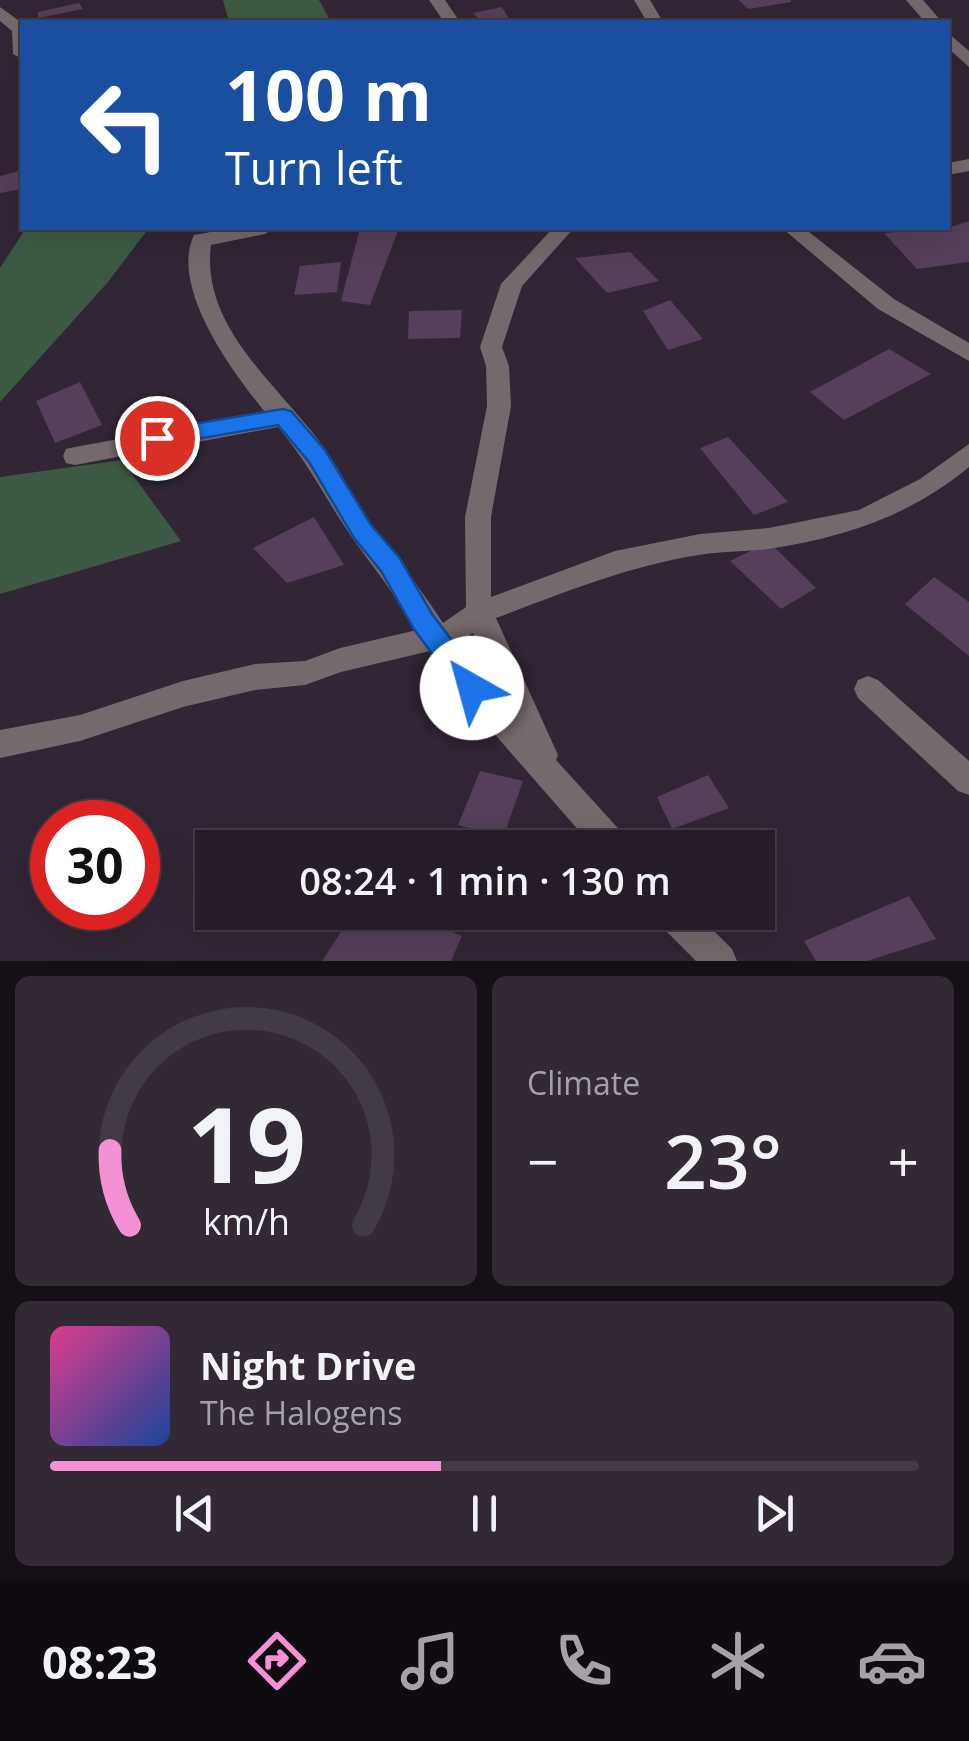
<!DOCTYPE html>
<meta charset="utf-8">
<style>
body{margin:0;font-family:"Open Sans",sans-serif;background:#322934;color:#f1f3f6;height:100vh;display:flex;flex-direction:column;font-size:38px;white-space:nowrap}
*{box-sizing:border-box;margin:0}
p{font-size:32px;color:#a4a1a8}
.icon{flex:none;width:55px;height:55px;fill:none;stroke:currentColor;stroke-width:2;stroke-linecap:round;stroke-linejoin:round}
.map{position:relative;height:961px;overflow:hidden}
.panel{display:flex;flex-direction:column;gap:15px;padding:15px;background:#150f16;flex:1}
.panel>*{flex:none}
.guide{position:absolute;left:20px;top:20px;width:930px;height:210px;border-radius:0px;box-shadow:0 10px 40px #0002,0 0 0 2px #423a45;background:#1a4fa0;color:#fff;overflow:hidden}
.speed{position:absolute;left:30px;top:800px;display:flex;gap:20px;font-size:50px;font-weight:700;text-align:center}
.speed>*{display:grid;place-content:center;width:130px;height:130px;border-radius:50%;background:#261c28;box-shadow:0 10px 40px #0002,0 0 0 2px #423a45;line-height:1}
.speed .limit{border:15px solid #d22;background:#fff;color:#111}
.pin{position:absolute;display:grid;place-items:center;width:85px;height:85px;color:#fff;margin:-42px;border:5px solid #fff;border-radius:50%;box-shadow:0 2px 10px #0007}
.me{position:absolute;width:110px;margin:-55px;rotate:322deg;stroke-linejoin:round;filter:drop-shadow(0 0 8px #0008)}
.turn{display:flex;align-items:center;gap:35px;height:210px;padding:0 40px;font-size:45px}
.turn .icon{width:130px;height:130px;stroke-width:2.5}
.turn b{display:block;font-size:70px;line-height:85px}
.big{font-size:75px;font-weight:600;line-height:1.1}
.panel .widget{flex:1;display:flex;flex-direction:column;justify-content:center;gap:15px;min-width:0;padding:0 35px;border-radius:15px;background:#322934}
.panel .dial{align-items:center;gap:0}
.dial svg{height:260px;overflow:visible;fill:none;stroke:#423a45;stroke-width:7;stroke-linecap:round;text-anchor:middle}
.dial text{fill:#f1f3f6;stroke:none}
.song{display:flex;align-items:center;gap:30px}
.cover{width:120px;height:120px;border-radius:15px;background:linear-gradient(135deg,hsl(330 70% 55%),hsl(220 70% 35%))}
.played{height:10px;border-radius:5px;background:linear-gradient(90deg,#f491d4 45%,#423a45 45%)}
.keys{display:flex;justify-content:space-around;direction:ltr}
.heat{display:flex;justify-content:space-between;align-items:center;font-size:55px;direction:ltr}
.panel .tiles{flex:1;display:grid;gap:15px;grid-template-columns:1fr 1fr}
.widget:last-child{grid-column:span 2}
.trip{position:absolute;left:195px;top:830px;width:580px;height:100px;border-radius:0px;background:#261c28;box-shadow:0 10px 40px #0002,0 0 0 2px #423a45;font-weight:600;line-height:100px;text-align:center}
.tab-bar{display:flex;height:160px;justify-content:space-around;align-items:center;background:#0f0b10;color:#a4a1a8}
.tab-bar .icon{width:70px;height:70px}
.tab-bar .selected{color:#f491d4}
.tab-bar b{font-size:45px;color:#f1f3f6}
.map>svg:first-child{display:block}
.green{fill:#3c5a43}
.building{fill:#553f5a}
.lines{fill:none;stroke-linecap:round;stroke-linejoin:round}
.minor{fill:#74696c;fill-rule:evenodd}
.tertiary{fill:#74696c;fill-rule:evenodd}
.route{fill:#1a73e8;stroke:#114b97;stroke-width:2.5}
</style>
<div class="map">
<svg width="969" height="961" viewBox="0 0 969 961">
<rect width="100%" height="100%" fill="#322535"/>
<g class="green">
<polygon points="223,0 319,0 331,22 229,22"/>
<polygon points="26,228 149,228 108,282 0,402 0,268"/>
<polygon points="122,460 181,541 0,594 0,477"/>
</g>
<g class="building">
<polygon points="739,0 791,0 791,2 748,9"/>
<polygon points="79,3 83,9 38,18 38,12"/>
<polygon points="502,7 511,22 481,22 473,13"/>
<polygon points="22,170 22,189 0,193 0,176"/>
<polygon points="969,221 969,262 917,269 884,233 948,228"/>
<polygon points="360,228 399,228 370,305 341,301"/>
<polygon points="630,252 659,281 607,293 575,258"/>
<polygon points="341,262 337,292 294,295 300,266"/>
<polygon points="670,300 703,339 668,350 643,311"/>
<polygon points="462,310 460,338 408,339 409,311"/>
<polygon points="889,349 931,374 844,420 810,392"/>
<polygon points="80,382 102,425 55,443 36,401"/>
<polygon points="728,437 788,502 754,515 700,448"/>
<polygon points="314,517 344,565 287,583 253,548"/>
<polygon points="769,542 816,588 781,609 730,561"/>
<polygon points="934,577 969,602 969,656 905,604"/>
<polygon points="480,771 523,781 503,838 458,825"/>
<polygon points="708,775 729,808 672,829 657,797"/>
<polygon points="909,896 936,939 867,961 816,961 804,941"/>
<polygon points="354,912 403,912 462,936 451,961 322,961"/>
</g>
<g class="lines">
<g class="minor">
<polygon points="429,0 445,0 460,22 444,22"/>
<polygon points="906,0 923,0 942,22 925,22"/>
<polygon points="0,7 22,23 22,59 13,54 12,31 0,21"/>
<polygon points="948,33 969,51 969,67 948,48"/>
<polygon points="969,159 969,171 948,175 948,163"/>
<path d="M233 228H275L265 234 211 245C200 330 284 389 327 452 343 475 355 501 371 524 396 557 420 588 443 623L466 607 465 517 487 406 486 366 480 347 501 284 553 228H574L522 286 502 347 509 366 511 406 491 517V597L615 551 700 534 769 528 859 510 920 479 969 444V467C910 516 843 538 768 549 745 552 722 551 699 555 628 566 563 593 496 618L558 755 556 760 626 837 631 848H594L449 682 430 651 341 672 305 685 255 690 183 707 80 741 0 758V730L80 715 183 681 255 664 305 661 340 648 417 630C397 598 375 569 353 539 326 500 310 465 278 427L75 465 66 463 63 456 66 449 75 447 265 412C233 373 169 287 194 235ZM473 633 502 700 455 643Z"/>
<polygon points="868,676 878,680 969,761 969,795 958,791 858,698 854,689 858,680"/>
<polygon points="655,912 695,912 732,949 737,961 696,961 659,924"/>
</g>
<g class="tertiary">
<polygon points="634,0 650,0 663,22 647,22"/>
<polygon points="782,228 804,228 894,299 969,343 969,361 878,309"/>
</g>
</g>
<polygon class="route" points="283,409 291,411 325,450 371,525 399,557 432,614 482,680 485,688 482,696 472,700 463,696 414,629 381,571 354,538 309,462 278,425 157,446 146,438 157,430"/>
</svg>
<div class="speed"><div class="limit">30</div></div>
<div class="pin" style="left:157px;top:438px;background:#d93025"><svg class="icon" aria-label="arrive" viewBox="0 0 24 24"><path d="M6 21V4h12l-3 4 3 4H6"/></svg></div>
<svg class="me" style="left:472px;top:688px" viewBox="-20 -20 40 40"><circle r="19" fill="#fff"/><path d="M0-13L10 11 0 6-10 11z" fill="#1a73e8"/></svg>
<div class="trip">08:24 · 1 min · 130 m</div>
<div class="guide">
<div class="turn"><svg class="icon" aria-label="left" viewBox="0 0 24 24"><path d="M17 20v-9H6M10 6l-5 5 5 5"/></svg><div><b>100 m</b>Turn left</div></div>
</div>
</div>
<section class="panel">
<div class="tiles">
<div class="widget dial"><svg viewBox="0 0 100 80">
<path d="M14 69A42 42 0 1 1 86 69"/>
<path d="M14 69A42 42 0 0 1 8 46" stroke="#f491d4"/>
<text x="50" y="56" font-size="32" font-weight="700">19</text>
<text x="50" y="72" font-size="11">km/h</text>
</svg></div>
<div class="widget"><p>Climate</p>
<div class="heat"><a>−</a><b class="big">23°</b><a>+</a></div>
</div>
<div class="widget">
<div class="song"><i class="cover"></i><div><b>Night Drive</b><p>The Halogens</p></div></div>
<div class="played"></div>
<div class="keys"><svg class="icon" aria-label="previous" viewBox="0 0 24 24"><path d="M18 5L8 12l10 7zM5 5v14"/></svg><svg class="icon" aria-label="pause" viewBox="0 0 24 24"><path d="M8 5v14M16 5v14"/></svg><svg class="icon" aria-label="next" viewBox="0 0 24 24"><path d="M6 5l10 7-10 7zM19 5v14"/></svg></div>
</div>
</div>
</section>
<nav class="tab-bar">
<b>08:23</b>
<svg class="icon selected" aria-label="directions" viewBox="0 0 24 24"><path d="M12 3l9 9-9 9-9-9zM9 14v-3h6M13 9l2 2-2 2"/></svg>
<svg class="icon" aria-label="music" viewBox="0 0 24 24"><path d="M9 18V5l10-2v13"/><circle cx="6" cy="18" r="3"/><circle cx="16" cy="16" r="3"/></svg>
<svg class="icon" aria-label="phone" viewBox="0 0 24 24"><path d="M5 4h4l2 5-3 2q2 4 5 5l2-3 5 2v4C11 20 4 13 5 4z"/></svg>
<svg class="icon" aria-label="climate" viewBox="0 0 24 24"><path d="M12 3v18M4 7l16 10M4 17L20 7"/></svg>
<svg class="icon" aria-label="car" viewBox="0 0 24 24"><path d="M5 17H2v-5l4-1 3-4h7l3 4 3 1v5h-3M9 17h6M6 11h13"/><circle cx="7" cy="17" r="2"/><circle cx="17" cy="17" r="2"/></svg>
</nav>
